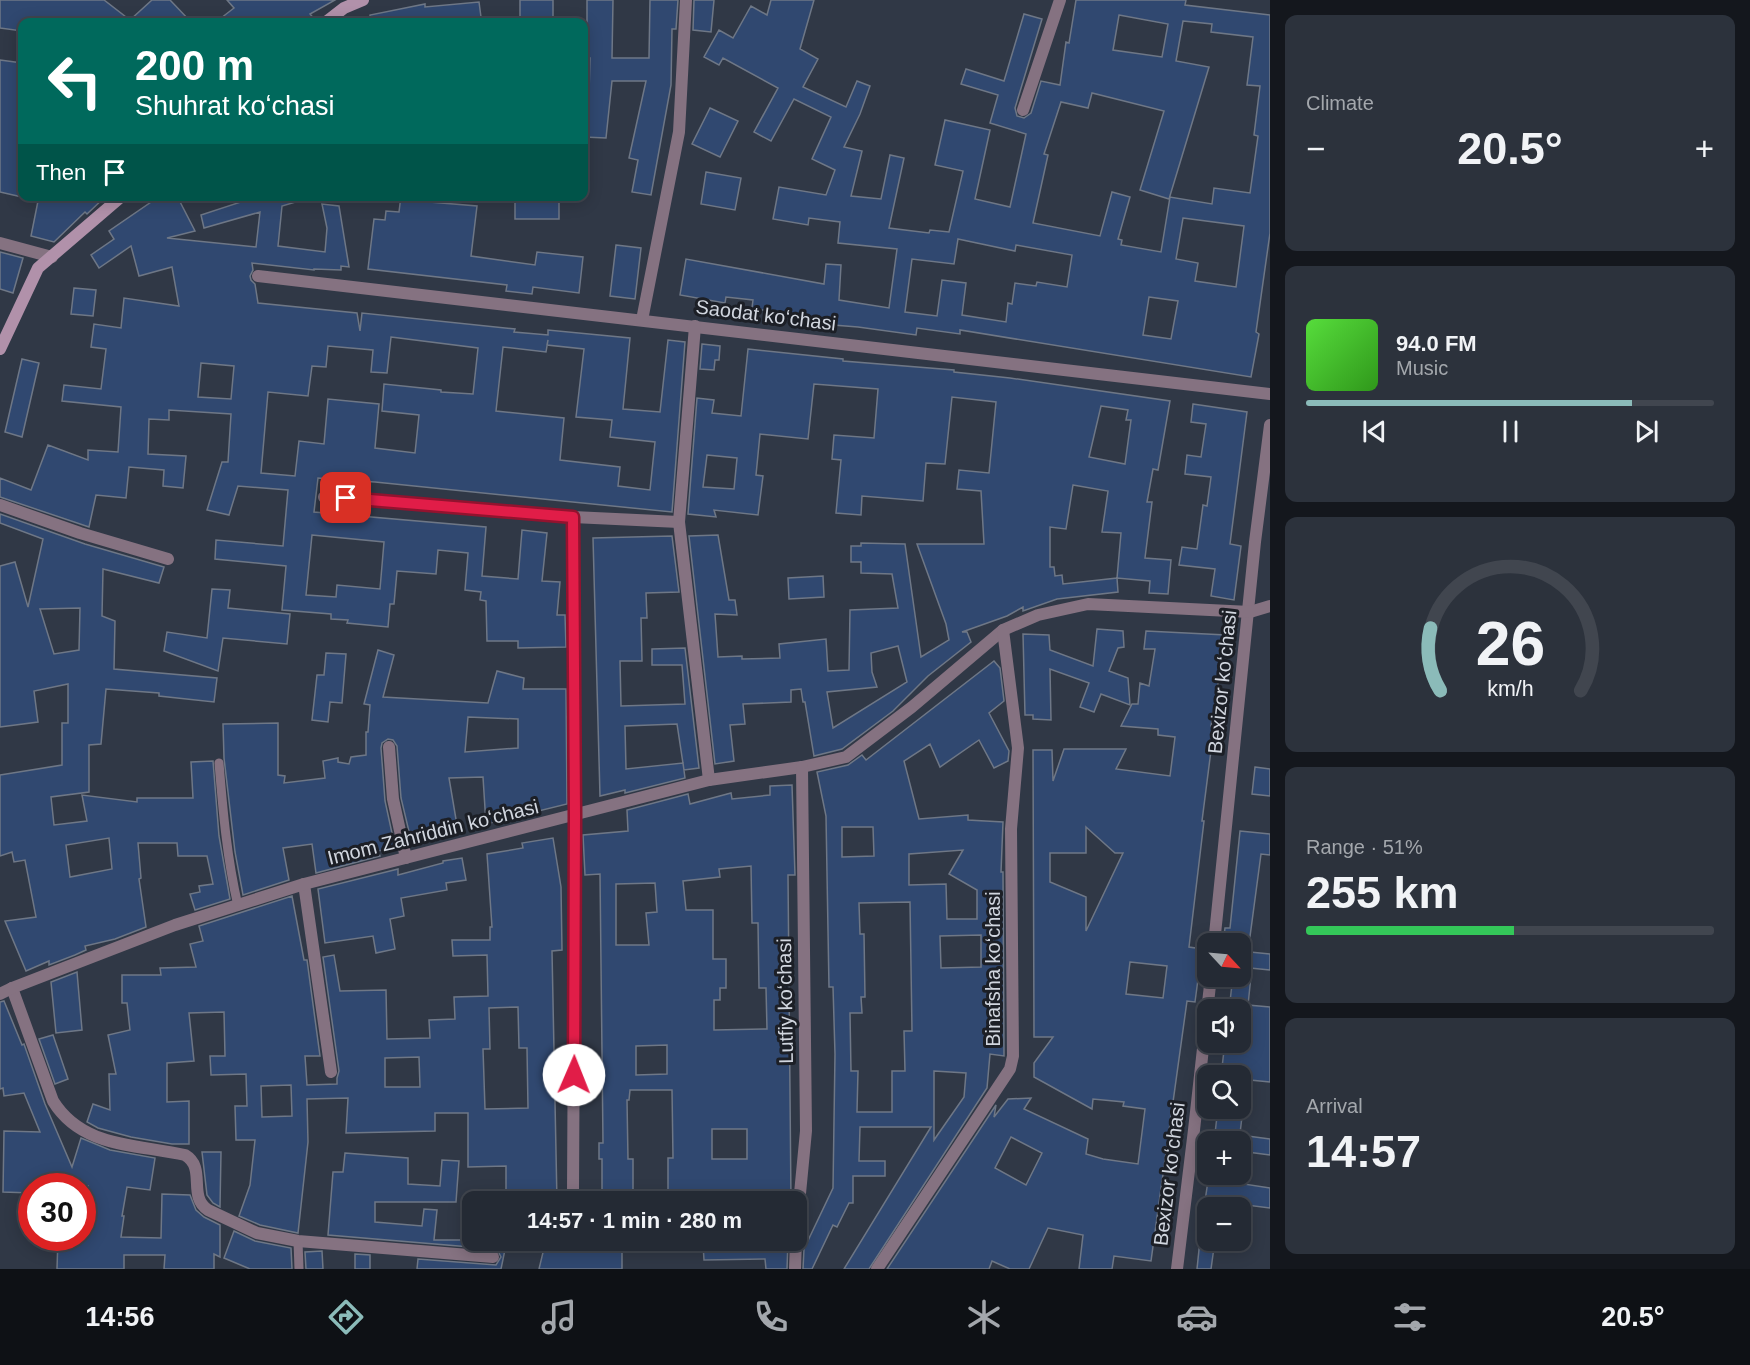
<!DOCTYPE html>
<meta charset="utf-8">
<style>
body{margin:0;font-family:Arial,sans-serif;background:#2c323c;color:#f1f3f6;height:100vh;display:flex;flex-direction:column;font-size:22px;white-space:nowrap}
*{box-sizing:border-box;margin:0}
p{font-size:20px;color:#a3a7ac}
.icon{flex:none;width:33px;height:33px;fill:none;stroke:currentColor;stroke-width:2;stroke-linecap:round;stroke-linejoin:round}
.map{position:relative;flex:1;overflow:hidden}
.drawer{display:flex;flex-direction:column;gap:15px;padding:15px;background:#14171d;width:480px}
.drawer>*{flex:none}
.top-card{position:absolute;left:18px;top:18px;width:570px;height:183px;border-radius:12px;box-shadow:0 3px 15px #0003,0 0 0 2px #41464f;background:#00695c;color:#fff;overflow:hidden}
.needle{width:39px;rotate:116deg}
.buttons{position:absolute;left:1197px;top:933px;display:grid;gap:12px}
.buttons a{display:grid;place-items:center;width:54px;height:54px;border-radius:12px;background:#242a34;box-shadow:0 3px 15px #0003,0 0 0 2px #41464f;font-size:30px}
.speed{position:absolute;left:18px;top:1173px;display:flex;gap:12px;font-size:30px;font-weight:700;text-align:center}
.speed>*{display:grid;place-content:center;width:78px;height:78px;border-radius:50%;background:#242a34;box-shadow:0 3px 15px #0003,0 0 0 2px #41464f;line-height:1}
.speed .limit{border:9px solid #d22;background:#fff;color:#111}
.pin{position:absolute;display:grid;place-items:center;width:51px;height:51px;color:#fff;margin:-26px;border-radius:12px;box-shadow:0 3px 9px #0006}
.me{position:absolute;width:66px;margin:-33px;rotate:1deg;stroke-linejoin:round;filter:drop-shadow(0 0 4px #0008)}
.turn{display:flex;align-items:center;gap:21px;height:126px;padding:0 18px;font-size:27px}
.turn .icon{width:78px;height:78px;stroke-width:2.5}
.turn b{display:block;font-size:42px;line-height:51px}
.then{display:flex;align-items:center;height:57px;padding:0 18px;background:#0003;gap:12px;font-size:22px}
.big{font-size:45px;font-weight:700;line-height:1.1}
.drawer .widget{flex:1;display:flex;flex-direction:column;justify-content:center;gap:9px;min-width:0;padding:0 21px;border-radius:12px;background:#2c323c}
.drawer .dial{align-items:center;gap:0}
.dial svg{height:156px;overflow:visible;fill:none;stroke:#41464f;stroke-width:7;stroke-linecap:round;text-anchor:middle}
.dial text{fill:#f1f3f6;stroke:none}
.song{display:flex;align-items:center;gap:18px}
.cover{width:72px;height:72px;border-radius:9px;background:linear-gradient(135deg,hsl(110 70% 55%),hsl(110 70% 35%))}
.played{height:6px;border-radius:3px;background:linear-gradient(90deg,#8bbbb9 80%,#41464f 80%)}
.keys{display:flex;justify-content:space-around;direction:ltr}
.heat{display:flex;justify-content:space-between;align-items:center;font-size:33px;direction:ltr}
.charge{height:9px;border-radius:4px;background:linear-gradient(90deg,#34c759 51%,#41464f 0)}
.trip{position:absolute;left:462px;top:1191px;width:345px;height:60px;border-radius:12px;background:#242a34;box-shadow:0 3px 15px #0003,0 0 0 2px #41464f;font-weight:700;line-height:60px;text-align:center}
.menu{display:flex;height:96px;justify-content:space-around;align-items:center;background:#0e1115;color:#a3a7ac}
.menu .icon{width:42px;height:42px}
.menu .selected{color:#8bbbb9}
.menu b{font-size:27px;color:#f1f3f6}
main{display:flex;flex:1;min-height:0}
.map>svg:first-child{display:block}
.building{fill:#304870;stroke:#6e7786;stroke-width:1.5;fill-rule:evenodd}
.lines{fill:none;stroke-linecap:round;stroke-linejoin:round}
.lane{stroke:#857281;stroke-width:9}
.street{stroke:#857281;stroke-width:12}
.secondary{stroke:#b191aa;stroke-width:12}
.route-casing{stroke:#92132f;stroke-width:15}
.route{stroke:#e11d48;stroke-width:10}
.labels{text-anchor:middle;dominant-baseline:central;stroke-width:6;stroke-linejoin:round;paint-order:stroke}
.street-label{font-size:20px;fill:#d1d6df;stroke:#1c1f26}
</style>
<main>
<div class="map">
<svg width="1270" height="1269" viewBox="0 0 1270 1269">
<rect width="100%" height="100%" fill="#303846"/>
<g class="building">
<polygon points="0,0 104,0 130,20 152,0 170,0 191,22 22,22 22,31 0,28"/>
<polygon points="227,0 335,0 310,14 317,22 216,22 234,8"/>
<rect x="520" y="0" width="33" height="22"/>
<polygon points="587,0 613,0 612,58 649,58 650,0 678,0 676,29 672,29 671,85 651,195 632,192 638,160 629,158 646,81 612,81 606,138 584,137 584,92 589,93 590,58 584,58 584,40 587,40"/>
<polygon points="694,0 714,0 711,32 693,30"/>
<path d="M771 0H814L800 49 818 59 803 87 846 107 857 81 870 86 860 114 844 147 862 151 851 196 881 199 890 155 904 158 889 228 929 233 930 230 949 232 963 171 935 165 945 120 990 130 975 199 1010 207 1026 134 990 123 998 95 961 84 966 69 1004 81 1024 14 1042 19 1015 108 1017 116 1024 118 1031 113 1041 81 1060 85 1066 42 1069 43 1076 0H1186L1185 5 1270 15V233L1256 332 1259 334 1251 377 960 330V334L917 328 916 335 858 327 821 324 822 321 752 308 753 300 726 297 725 303 680 295 686 259 824 284 826 264 841 265 839 300 889 308 897 249 838 243 840 222 809 218 808 225 773 219 779 187 826 195 835 170 812 159 831 117 794 99 771 141 754 132 778 88 723 58 719 65 704 57 719 30 733 38 751 6 767 15ZM1119 15 1168 24 1162 57 1113 50ZM1183 21 1212 24 1211 32 1253 37 1247 85 1260 86 1254 135 1258 136 1250 193 1214 188 1212 204 1170 197 1161 252 1121 245 1122 240 1118 239 1130 197 1112 192 1100 236 1033 223 1048 155 1044 154 1061 102 1088 108 1092 93 1164 111 1140 190 1169 199 1209 67 1176 61ZM1183 218 1244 226 1236 287 1195 281 1198 263 1176 259ZM958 239 1015 251 1016 245 1072 255 1067 287 1037 282 1036 286 1015 283 1012 304 1008 303 1006 322 962 315 966 283 942 280 937 316 905 312 912 259 954 264ZM1149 297 1178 301 1171 339 1143 335Z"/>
<polygon points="479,2 481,17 431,22 370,22 370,15 425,4 425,7"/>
<polygon points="0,60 22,63 22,197 0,192"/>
<polygon points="710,108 738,121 720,157 692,144"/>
<polygon points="706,172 741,178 735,210 701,204"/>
<polygon points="39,196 106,196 87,214 85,212 54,242 31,236"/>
<path d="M160 196H177L195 231 167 238 256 247 260 212 204 228 201 215 259 196H298L299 201 282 206 278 246 325 252 327 228 322 204 339 206 349 267 341 266V270L314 269V270L252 263 253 270 250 276 251 280 255 284 258 303 357 313 360 331 362 313 515 329 514 332 548 335V330L630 338 623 409 660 412 668 340 685 342 672 512 375 482 318 478 314 512 486 527 482 576 518 579 522 530 547 533 542 581 560 582 557 615H565L566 647 518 648V641H487L486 601 480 600 481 592 465 590 468 553 438 550 436 574 397 571 394 604H390L388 627 347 623 348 620 331 619V614L282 610 286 566 215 559 216 540 283 546 288 490 238 486 229 515 207 510 222 462H228L231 414 169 410V420L149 419 148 454 186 456 183 488 163 486 164 470 129 467 126 498 96 495 89 527 0 497V478L31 490 48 445 88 460V450L118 452 121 407 62 401 64 385 101 389 106 349 91 347 94 324 121 328 124 298 179 306 172 267 139 276 131 246 99 268 91 255 114 239 109 231ZM391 337 478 348 473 394 441 392V390L384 384 382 411 419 415 415 453 375 448 379 404 328 399 324 444 299 441 295 476 261 473 268 392 308 396 312 366 326 367 328 346 373 350 371 372 387 373ZM548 340 547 345 584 349 576 417 612 420 610 437 655 442 650 490 618 486 620 467 560 460 564 418 496 411 503 347 546 352ZM201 363 234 366 231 399 198 397ZM312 535 384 542 380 589 337 585 336 597 306 595Z"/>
<polygon points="401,196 419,196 418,201 477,206 471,256 535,265 537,252 583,257 579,293 533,287 532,294 506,291 507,285 368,269 374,219 385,220 386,211 399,212"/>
<polygon points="528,196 559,196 559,219 515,219 515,202 528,202"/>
<polygon points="616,245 641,248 635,299 610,296"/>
<polygon points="0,252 23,258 13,293 0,289"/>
<polygon points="74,288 96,290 93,316 71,314"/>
<polygon points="702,344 720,346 719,360 715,360 714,370 700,369"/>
<path d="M748 349 843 359V361L954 370V372L1010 378 1170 401 1158 470 1153 469 1147 502H1152L1145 558 1171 560 1168 594 1149 593 1150 581 1117 578 1118 592 1057 599 1023 611V607L1007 616 962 632H967L971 642 928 676 893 711 842 749 814 756 805 702H803L801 689 791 690V702L743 704 745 724 730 725 734 761 715 764 689 536 718 535 729 600H735L737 615 715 614 718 657 742 656V659L780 658 779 644 826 639 828 671 849 670 850 610 898 608 892 574 861 573V562H851V546H861V543L905 544 921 657 949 640 946 624 917 544H984L981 491 957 489 959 470 989 473 996 402 952 397 945 464 926 463 923 501 862 496 861 515 836 513 841 460 832 459 834 435 874 438 878 389 814 384 808 439 760 434 756 475 763 476 758 515 714 510 716 517 688 514 697 398 714 400 712 413 741 416ZM1101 406 1128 410 1126 420H1131L1125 464 1089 457ZM707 455 737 458 734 489 703 487ZM1073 485 1108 491 1102 532 1121 533 1117 578 1063 584 1062 575 1055 576 1054 567H1050V527L1066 529ZM898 646 907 682 833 728 827 692 877 687 872 672 871 653Z"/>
<polygon points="22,359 39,363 22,437 5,432"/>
<polygon points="1193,404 1247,412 1230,544 1241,546 1234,600 1211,596 1215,569 1179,565 1182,547 1197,549 1203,505 1207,506 1211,477 1185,474 1187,455 1201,457 1206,424 1191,422"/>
<path d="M0 514 85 544 164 567 159 583 103 569 102 616 115 621 114 669 217 678 214 702 159 696V693L106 689 101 744 89 745V792L51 797 54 825 87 821 82 795 137 802V798H193L191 762 213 761 219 836 230 899 195 910 190 894 200 892 199 886 213 884 207 856H178L177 843H138L141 878 139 879 146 927 115 939 85 946 86 950 75 955 49 965V961L26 971 5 921 36 917 25 860 14 862 12 852 0 856V775L62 765V723H68V684L34 691 38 722 0 727V566L15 562 28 607 43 539 0 523ZM80 608 79 650 54 654 40 609ZM109 838 112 869 70 877 66 845Z"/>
<polygon points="672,536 679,592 646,593 647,618 641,618 642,661 620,661 621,706 685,704 682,665 652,665 652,649 685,648 699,768 684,770 677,724 625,726 626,769 683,763 685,778 625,793 625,790 600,796 593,538"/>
<polygon points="823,576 824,597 789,599 788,578"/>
<polygon points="212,589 230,590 228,608 290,614 287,644 223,638 218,671 164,651 167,632 207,638"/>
<polygon points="1097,629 1123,631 1124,647 1118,648 1109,671 1128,678 1130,705 1101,694 1094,712 1080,707 1089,683 1050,669 1051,720 1033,719 1033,715 1025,715 1023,634 1049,635 1050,650 1093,666"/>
<path d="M1146 631 1226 635 1211 726 1214 727 1202 821H1204L1189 947 1202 949 1195 1002 1187 1001 1151 1261 1114 1256 1112 1269H1079L1083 1235 1048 1228 1029 1269H1010L992 1261 989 1269H887L996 1105 994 1117 1008 1099 1031 1098 1024 1109 1088 1139 1086 1154 1103 1159 1138 1164 1145 1109 1123 1106 1124 1102 1093 1099 1092 1109 1034 1077V1063L1053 1037H1034L1033 750H1052L1053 781 1064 749H1126L1116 769 1170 776 1175 737 1158 735V729L1121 726 1132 704H1138L1140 683 1149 686 1155 649H1144ZM1086 827 1115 853H1123L1086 931V897L1050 882V853H1086ZM1130 962 1167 966 1163 998 1126 994ZM1011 1137 1042 1153 1026 1185 995 1168Z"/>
<path d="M378 650 394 655 383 697 488 703 497 671 524 678 523 689H566L567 804 486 824 483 777 449 778 458 831 411 840 401 798 397 746 393 740 388 739 382 743 381 748 385 801 395 847 378 851 380 856 316 873 312 844 283 848 289 880 243 895 235 852 224 758 223 724 278 723V775L285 776 284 783 325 778 323 761 338 758V762L349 764 351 757 366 755V732H368L370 705 364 704ZM468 717 518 719V748L465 752Z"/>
<polygon points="326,653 346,654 342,703 330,702 328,722 312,720 317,675 324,675"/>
<path d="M994 661 1000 668 1004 701 989 713 1009 751 1008 761 994 768 979 740 940 767 930 744 904 761 919 819 968 815V820L1003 822 1001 872H1003L1004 1056 990 1054 987 1088 869 1269H844L931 1127H860L859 1161H885V1176H853V1203H849L837 1227 833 1225 812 1269H803L804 1249 833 1188 835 1054 833 987H829L826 816 817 772 848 765 862 755 866 760ZM842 827H873L874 856 842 857ZM963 850 949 874 977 890V919H947L946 884 909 885V854ZM910 902 912 1031H904L905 1071H892V1112H857L858 1071H851L850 1013H862L861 997H865L864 934H860L859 903ZM981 935V967L941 968 940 936ZM934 1071 966 1073 964 1097 934 1140Z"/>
<polygon points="1255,767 1270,769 1270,796 1252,794"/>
<path d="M792 785 795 875H788L791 1202H668V1158H673L672 1090H630L629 1100H627L628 1159H633V1200L602 1202V1159H599V1143H603L600 874 585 875 583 835 628 831 627 810 688 794 690 804 731 793 732 799 770 795V786ZM751 866 752 923H758L759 988H766L767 1029 714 1030V1000H720V988H726V959H713V910H686L683 881 720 877 719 869ZM655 883 657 912 646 913 649 945H616V884ZM667 1045V1074L636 1075V1046ZM712 1129H747V1159H712Z"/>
<polygon points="1240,831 1270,834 1270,855 1261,854 1249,944 1223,944 1225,928 1230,928"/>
<path d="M553 838 561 887 562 950 552 951 557 1202H506V1166L468 1167V1113H435V1131L346 1133 348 1098 307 1099 308 1142 298 1233 260 1225 239 1216 250 1185 255 1140H236L235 1106H247L246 1074 211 1075 210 1056H225L224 1012 189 1013 194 1061 167 1063V1102L189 1101V1144H172L131 1137 98 1128 87 1122 93 1104 110 1110 109 1074H116L108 1035 130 1030 127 1003H122V975H161L160 968 196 967 190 944 203 941 199 926 292 896 304 960H307L320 1056H305L307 1085 337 1084V1078L339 1071 323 957 334 955 340 991 386 990 387 1039 430 1038 429 1020 455 1019 454 997 488 996 487 955 453 956 452 940H490V927H492L487 854 523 848 522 843ZM518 1007 519 1048H527L528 1108 485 1109 483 1049H490L489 1008ZM419 1057 420 1087H385V1058ZM291 1085 292 1116 262 1117 261 1086Z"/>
<polygon points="462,858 466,880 446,883 447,890 401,898 404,916 390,919 395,949 376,953 373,936 325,943 318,889 398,869 398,875 443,863 443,861"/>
<polygon points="1240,951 1270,954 1270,970 1240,967"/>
<polygon points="77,972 82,1030 56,1033 51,982"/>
<polygon points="1233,976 1251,976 1248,1005 1270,1007 1270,1082 1240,1079 1240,1076 1221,1076 1225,1042 1240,1042 1240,1010 1229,1010"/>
<polygon points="4,1001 22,1045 24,1044 45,1104 72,1167 81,1138 110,1150 155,1158 150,1190 127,1187 122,1216 124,1216 121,1237 161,1238 162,1194 190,1195 196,1210 204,1217 220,1225 220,1257 214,1254 214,1269 164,1269 165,1255 124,1255 124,1269 57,1269 58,1238 82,1238 82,1211 88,1186 32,1186 32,1193 3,1192 4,1131 40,1132 24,1093 4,1096 3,1088 0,1089 0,1002"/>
<polygon points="53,1035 68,1079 55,1084 39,1039"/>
<polygon points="1218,1108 1243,1108 1239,1142 1214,1142"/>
<polygon points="1240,1135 1270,1139 1270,1155 1240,1151"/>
<polygon points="202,1152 221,1152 220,1207 213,1203 207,1195"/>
<polygon points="345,1153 408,1158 408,1184 440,1186 442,1160 459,1161 456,1202 375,1202 375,1222 422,1226 424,1209 437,1210 434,1240 507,1240 501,1269 417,1269 418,1259 496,1265 501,1257 498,1251 494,1249 328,1235 333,1172 343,1172"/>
<polygon points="1209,1174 1239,1174 1237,1183 1270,1188 1270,1208 1239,1204 1239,1208 1204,1208"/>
<polygon points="234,1231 255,1241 291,1248 292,1269 250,1269 224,1258"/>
<polygon points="546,1240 622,1240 622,1269 539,1269"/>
<polygon points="765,1240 788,1240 787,1269 766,1269 765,1259 704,1260 703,1244 765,1243"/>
<polygon points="1200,1240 1215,1240 1211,1269 1197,1269"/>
<polygon points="322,1251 323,1269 306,1269 305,1252"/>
<polygon points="355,1254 370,1255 370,1269 355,1269"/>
</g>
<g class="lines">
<g class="lane">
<path d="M219 763C223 812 227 858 238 906"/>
<polyline points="298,1241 299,1269"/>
</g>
<g class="street">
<polyline points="1023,110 1060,0"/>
<polyline points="0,243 52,257"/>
<polyline points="258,276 1270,394"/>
<polyline points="642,320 679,132 686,0"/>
<polyline points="695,326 679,522 709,780"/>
<polyline points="324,497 573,517 679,522"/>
<polyline points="0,505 80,533 168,559"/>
<polyline points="573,517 575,816 573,1192"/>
<polyline points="389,747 393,799 406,858"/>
<polyline points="304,884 331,1072"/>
<polyline points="1214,944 1255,542 1270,425"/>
<path d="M12 988 53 1101C82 1148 136 1144 185 1155 207 1168 187 1196 208 1210L257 1233 298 1241 493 1257"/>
<polyline points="0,994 12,988 175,925 304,884 709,780 802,767 846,757 912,707 1003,630 1038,615 1088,604 1250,612 1270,606"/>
<polyline points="796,1235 806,1131 802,767"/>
<polyline points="795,1269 796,1240"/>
<polyline points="877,1269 1010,1069 1013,1056 1011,829 1018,748 1003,630"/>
<polyline points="1177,1269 1194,1130 1211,976"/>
</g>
<g class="secondary">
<polyline points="326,22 344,8 363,0"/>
<polyline points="0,349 38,268 122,196"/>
</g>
</g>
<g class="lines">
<g class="route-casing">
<polyline id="route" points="346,498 573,517 575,816 574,1075"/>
</g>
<use href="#route" class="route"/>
</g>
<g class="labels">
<g class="street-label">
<text transform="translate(766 315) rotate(7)">Saodat koʻchasi</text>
<text transform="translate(1222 682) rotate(-84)">Bexizor koʻchasi</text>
<text transform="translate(433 832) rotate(-14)">Imom Zahriddin koʻchasi</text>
<text transform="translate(993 969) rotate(-90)">Binafsha koʻchasi</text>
<text transform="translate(785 1001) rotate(-91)">Lutfiy koʻchasi</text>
<text transform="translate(1169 1174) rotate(-83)">Bexizor koʻchasi</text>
</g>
</g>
</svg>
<div class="buttons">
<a><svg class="needle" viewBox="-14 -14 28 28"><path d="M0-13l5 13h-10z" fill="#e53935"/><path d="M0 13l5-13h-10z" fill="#a3a7ac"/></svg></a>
<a><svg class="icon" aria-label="sound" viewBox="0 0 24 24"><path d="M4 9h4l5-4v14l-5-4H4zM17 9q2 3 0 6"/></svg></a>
<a><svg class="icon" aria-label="search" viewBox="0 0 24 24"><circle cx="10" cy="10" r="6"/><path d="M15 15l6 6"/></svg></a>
<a>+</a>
<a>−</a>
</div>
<div class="speed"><div class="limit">30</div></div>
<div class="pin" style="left:346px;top:498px;background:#d93025"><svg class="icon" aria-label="arrive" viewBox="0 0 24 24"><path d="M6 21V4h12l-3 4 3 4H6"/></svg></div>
<svg class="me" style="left:574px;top:1075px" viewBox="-20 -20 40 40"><circle r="19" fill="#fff"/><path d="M0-13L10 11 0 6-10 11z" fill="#e11d48"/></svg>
<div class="trip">14:57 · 1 min · 280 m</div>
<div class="top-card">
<div class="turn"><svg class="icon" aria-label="left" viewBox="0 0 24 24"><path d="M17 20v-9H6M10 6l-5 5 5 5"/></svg><div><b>200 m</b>Shuhrat koʻchasi</div></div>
<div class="then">Then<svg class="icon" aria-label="arrive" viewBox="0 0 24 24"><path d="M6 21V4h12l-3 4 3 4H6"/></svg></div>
</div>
</div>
<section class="drawer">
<div class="widget"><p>Climate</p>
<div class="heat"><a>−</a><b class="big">20.5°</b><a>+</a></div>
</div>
<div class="widget">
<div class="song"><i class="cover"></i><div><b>94.0 FM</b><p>Music</p></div></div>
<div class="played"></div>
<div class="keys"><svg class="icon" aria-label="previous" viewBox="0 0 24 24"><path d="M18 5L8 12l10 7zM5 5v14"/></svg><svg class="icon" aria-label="pause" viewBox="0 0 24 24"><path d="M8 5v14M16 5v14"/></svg><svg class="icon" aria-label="next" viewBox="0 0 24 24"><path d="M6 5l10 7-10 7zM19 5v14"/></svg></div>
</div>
<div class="widget dial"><svg viewBox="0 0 100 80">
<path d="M14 69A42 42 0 1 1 86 69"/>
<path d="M14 69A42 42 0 0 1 9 37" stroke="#8bbbb9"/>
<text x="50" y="56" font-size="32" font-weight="700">26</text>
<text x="50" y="72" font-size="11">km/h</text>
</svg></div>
<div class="widget"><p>Range · 51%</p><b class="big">255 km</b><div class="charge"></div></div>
<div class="widget"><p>Arrival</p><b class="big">14:57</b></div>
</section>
</main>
<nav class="menu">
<b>14:56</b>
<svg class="icon selected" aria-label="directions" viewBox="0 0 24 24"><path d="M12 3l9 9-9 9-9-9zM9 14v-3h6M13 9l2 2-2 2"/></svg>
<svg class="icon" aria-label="music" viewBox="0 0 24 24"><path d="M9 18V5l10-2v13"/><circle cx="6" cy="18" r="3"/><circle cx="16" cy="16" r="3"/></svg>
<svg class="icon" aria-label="phone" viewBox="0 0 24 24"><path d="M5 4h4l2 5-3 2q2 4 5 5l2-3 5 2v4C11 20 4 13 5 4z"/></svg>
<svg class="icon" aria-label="climate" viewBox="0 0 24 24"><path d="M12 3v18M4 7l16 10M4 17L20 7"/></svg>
<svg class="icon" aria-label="car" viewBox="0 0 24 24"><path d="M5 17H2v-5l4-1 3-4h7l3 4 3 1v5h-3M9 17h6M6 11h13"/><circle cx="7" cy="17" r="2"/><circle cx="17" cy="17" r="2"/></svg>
<svg class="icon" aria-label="filters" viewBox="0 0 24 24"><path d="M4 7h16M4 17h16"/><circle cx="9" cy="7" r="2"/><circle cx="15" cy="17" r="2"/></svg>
<b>20.5°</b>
</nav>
